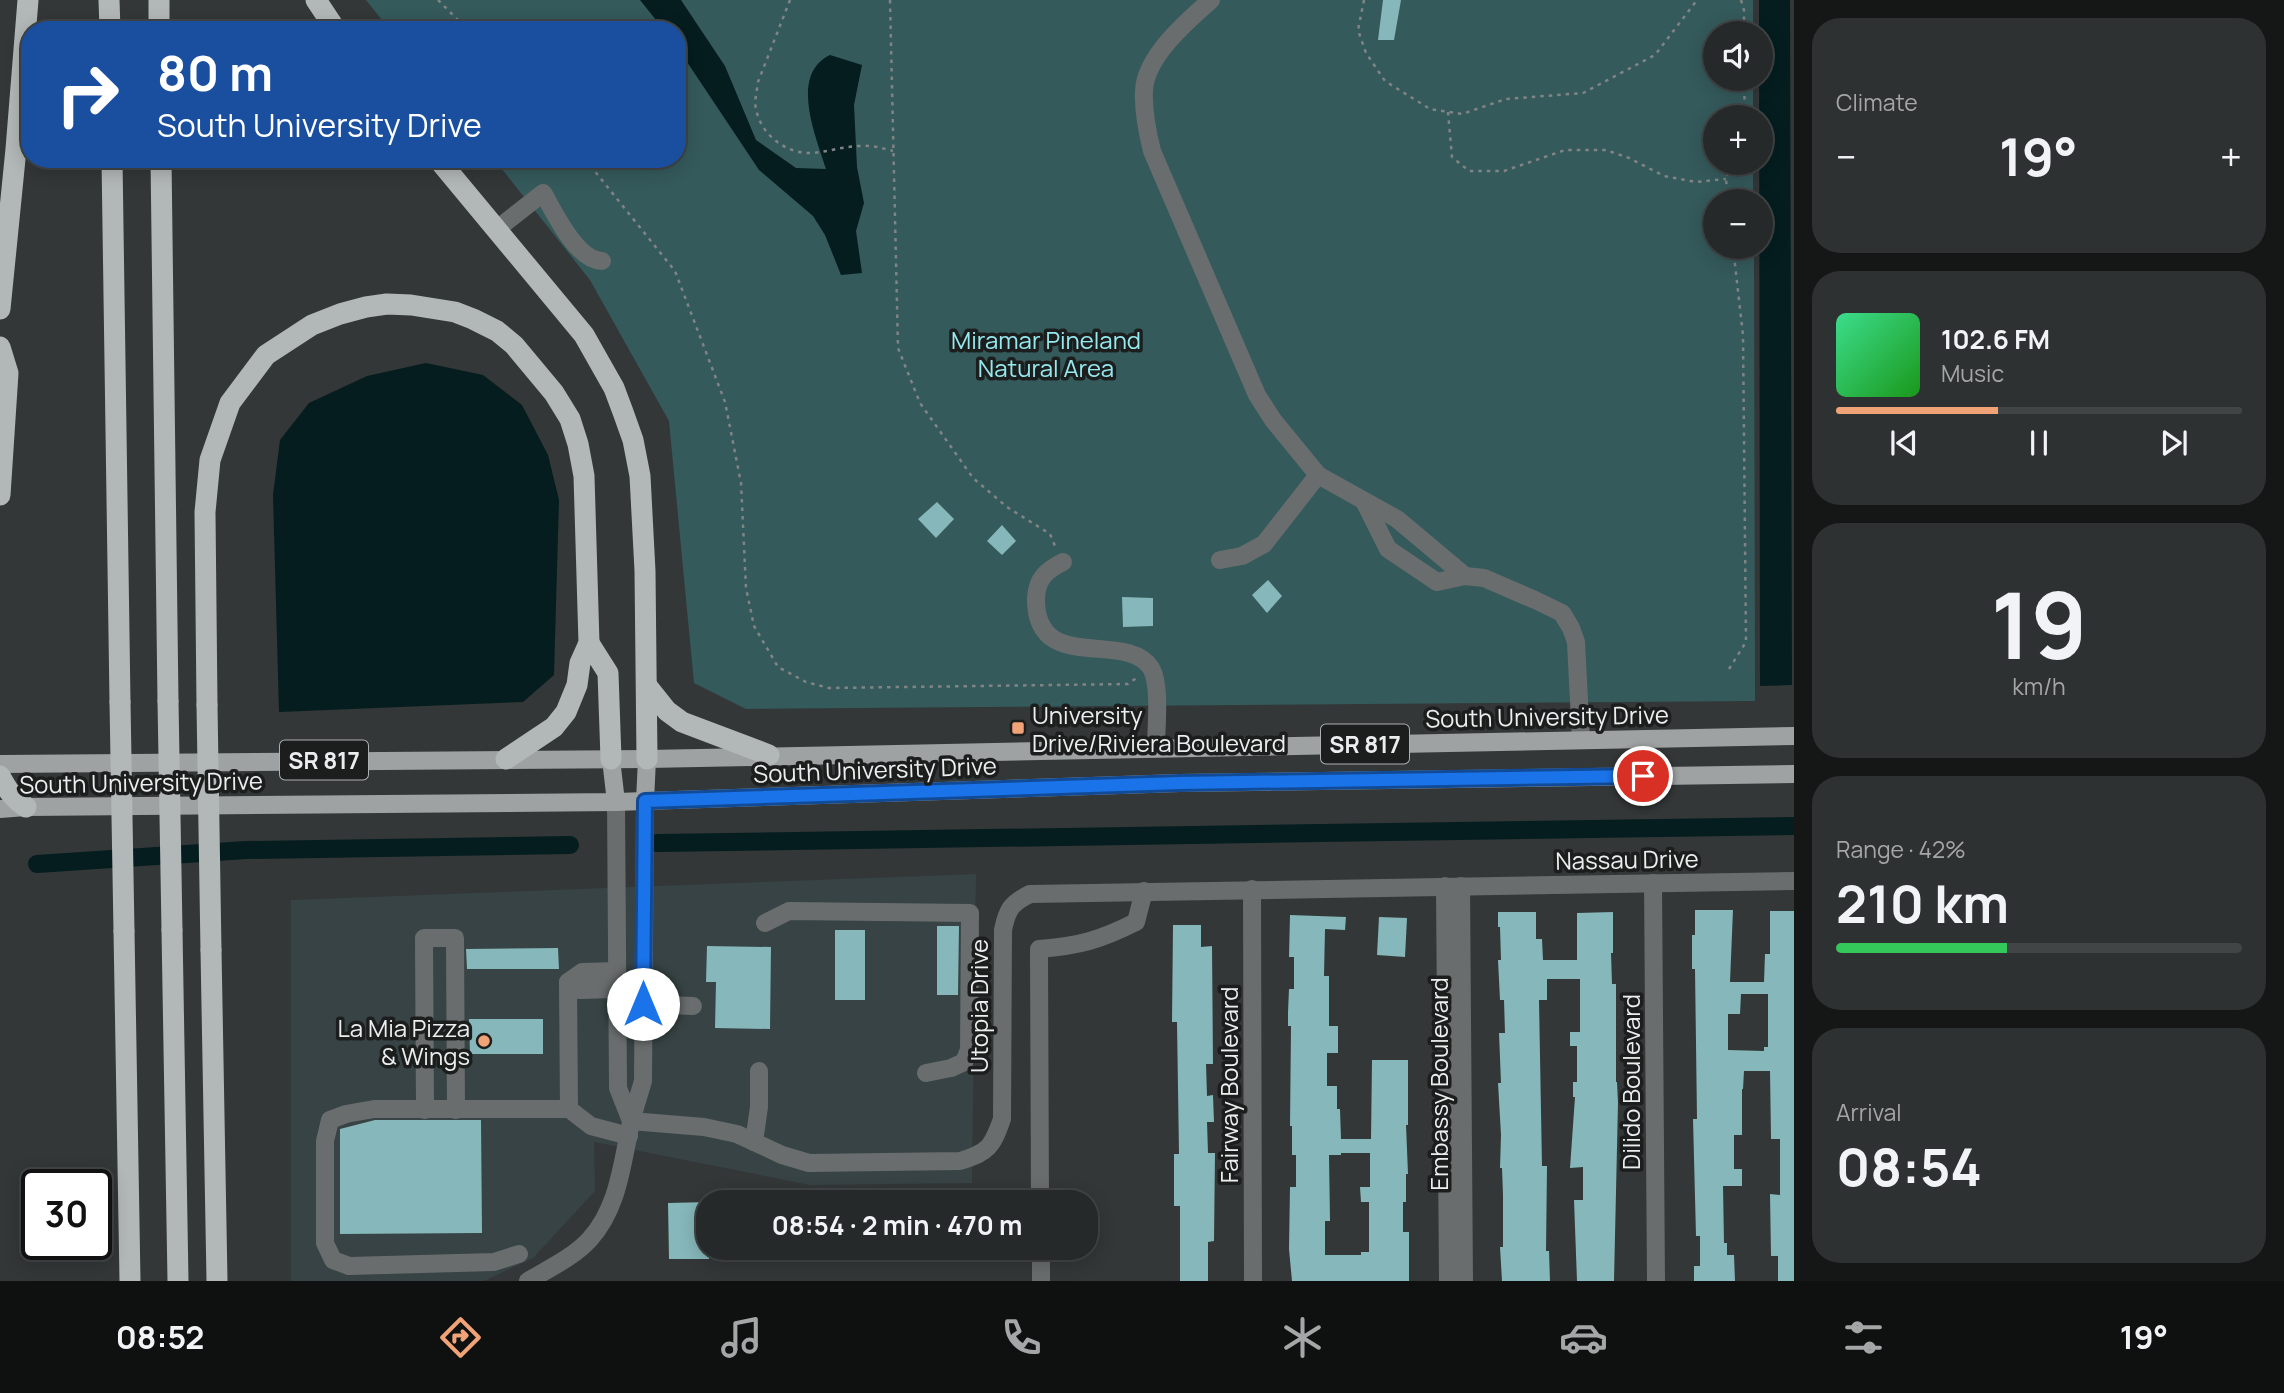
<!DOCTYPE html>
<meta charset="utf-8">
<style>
body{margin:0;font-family:Manrope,sans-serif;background:#2e3131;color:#f1f3f6;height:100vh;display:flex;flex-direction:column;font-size:26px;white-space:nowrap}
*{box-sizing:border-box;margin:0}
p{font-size:23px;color:#a4a6a8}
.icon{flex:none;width:38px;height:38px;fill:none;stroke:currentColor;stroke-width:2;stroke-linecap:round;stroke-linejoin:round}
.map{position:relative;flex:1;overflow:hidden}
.drawer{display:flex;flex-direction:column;gap:18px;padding:18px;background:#151717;width:490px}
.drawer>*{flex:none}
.banner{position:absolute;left:21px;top:21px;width:665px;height:147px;border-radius:28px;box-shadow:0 4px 18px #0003,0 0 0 2px #424546;background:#1a4fa0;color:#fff;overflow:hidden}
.tools{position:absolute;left:1703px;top:21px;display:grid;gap:14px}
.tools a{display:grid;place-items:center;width:70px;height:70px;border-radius:50%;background:#262929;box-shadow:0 4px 18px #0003,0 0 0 2px #424546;font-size:35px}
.speed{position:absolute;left:21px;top:1169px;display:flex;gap:14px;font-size:35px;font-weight:700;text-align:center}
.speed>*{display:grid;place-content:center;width:91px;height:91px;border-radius:50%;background:#262929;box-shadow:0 4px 18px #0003,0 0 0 2px #424546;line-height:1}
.speed .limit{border:4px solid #111;border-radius:10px;background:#fff;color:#111}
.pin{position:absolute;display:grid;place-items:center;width:60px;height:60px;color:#fff;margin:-30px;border:4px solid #fff;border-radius:50%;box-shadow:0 2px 7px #0007}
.me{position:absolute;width:77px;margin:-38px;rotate:0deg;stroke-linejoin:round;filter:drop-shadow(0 0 5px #0008)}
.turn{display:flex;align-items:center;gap:24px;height:147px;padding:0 21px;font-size:32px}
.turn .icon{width:91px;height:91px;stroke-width:2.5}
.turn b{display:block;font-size:49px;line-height:60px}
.big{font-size:52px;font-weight:700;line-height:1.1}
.drawer .widget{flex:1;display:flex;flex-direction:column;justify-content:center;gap:10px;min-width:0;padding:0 24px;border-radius:28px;background:#2e3131}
.drawer .dial{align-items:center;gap:0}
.dial b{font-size:91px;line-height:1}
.song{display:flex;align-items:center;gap:21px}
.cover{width:84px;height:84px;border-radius:10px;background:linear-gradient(135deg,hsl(150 70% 55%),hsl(120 70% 35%))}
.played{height:7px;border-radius:4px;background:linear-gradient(90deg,#efa376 40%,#424546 40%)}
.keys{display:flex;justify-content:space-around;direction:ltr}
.heat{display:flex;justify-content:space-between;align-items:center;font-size:38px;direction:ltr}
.charge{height:10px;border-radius:5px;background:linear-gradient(90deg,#34c759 42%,#424546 0)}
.trip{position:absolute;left:696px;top:1190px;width:402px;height:70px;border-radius:28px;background:#262929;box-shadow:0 4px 18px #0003,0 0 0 2px #424546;font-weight:700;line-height:70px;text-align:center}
.dock{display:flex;height:112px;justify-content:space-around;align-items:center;background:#0f1010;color:#a4a6a8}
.dock .icon{width:49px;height:49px}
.dock .on{color:#efa376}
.dock b{font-size:32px;color:#f1f3f6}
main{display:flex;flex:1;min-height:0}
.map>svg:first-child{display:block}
.built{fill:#374344}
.green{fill:#355a5c}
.water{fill:#051d1f}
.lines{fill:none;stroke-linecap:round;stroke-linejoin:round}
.canal{stroke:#051d1f;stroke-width:18}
.building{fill:#86b7ba;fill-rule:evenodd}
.path{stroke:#808484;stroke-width:2.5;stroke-dasharray:3.5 5;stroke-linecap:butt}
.minor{stroke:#6a6d6d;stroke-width:18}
.major{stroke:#9ea2a2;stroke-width:18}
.highway{stroke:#b2b7b7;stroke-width:21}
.highway-bridge{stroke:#b2b7b7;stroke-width:21}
.route-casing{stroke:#114b97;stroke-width:18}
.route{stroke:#1a73e8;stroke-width:12}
.poi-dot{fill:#efa376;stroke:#1c1e1e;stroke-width:2.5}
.labels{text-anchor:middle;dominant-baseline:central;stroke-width:7;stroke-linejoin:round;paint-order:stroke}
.shield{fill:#1c1e1e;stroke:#adb0b0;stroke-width:2}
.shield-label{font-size:23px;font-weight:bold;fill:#ebeeee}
.park-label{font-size:24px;fill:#94e8ee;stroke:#1c1e1e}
.poi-label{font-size:24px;fill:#ebeeee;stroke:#1c1e1e;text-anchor:start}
.street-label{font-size:24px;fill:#ebeeee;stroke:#1c1e1e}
</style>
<main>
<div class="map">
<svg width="1794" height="1281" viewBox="0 0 1794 1281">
<rect width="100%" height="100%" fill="#333737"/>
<polygon class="built" points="976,874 972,1183 810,1185 594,1142 595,1191 533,1258 484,1281 291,1281 291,900"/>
<polygon class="green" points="366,0 1753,0 1753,33 1715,33 1715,79 1753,79 1753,117 1715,117 1715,163 1753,163 1753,201 1715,201 1715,247 1754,247 1755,701 746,709 694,683 669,421 590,280 494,159 677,159 677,30 390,30"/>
<g class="water">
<path d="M640 0H681L725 66 756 140 796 168 826 169C816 136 789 75 830 55L862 65 854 105 857 167 864 203 856 231 862 273 841 275 825 235 813 216 759 170 677 47V30H664Z"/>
<polygon points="1759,0 1790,0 1792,685 1760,686"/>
<polygon points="426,363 483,375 522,405 548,455 559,500 554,675 523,702 279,712 273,495 280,440 309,403 367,376"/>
</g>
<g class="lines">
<g class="canal">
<polyline points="657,843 1794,826"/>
<polyline points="37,864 246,850 570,845"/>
</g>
</g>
<g class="building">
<polygon points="1383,0 1401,0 1394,40 1378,40"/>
<polygon points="937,502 954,519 936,538 918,519"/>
<polygon points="1002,525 1016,541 1002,555 987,541"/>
<polygon points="1268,580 1282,596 1267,613 1252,595"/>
<polygon points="1122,597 1153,598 1153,626 1123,627"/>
<path d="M1695 910H1733L1730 982H1764L1765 954H1770V911H1794V1281H1778V1256H1771L1770 1194 1780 1195V1139H1771L1770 1071H1744L1743 1089H1742V1135H1734V1169H1742V1186H1723L1724 1243H1727V1255H1734L1735 1281H1694V1266H1700V1236H1696L1693 1119H1697L1695 969H1692V935H1695ZM1741 994H1768V1047H1764V1051L1728 1050V1014H1740Z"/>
<polygon points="1498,912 1536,912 1536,939 1542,939 1543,960 1577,960 1577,913 1613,912 1613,953 1611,953 1612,984 1616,984 1616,1082 1617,1082 1618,1103 1614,1281 1577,1281 1574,1200 1583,1200 1583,1167 1570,1168 1575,1097 1573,1097 1573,1082 1577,1082 1577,1046 1570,1046 1570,1032 1580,1032 1580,979 1547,979 1547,1000 1539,1000 1542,1166 1547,1166 1546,1251 1549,1251 1550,1281 1502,1281 1500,1247 1503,1247 1503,1195 1502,1168 1500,1168 1501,1135 1498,1083 1501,1083 1499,1033 1505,1033 1504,1000 1500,1000 1498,960 1501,960 1500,927 1498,927"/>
<path d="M1290 915 1346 917 1345 930 1325 929 1324 976H1329V1026H1338V1053H1327V1086H1337V1109H1340L1341 1139H1371L1372 1060H1408V1125H1406L1408 1174H1406V1202H1403V1232H1409V1281H1292L1289 1249 1290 1187H1296V1155H1292V1126H1290L1291 1026H1288V1012L1289 989H1294V957H1289ZM1341 1153H1370V1187H1360L1361 1202H1369V1252H1361V1255H1325V1221H1330L1329 1155H1341Z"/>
<polygon points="1379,917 1407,918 1405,957 1377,955"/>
<polygon points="1173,925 1201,925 1201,947 1212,946 1213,1064 1206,1064 1207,1096 1213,1095 1214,1122 1207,1122 1208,1153 1215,1153 1214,1241 1208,1242 1208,1281 1180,1281 1180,1206 1174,1206 1174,1154 1179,1154 1177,1022 1172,1022"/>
<polygon points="937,926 959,926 958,995 937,995"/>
<rect x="835" y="930" width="30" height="70"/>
<polygon points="707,946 771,947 770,1029 715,1028 716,982 706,982"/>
<polygon points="558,948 559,969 467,969 466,949"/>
<polygon points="469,1019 543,1019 543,1054 470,1054"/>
<polygon points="375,1120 481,1120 482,1233 340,1234 340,1129"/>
<polygon points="709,1202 709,1259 669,1259 668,1203"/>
</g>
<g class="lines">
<g class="path">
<polyline points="438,0 468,30"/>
<path d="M790 0 758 82C757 91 754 101 756 109 761 135 786 154 812 153 828 152 844 146 861 146 872 145 882 148 893 151"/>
<polyline points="890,0 898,348 920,403 973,478 1007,507 1050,534 1055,546"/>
<polyline points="1364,0 1358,30 1366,53 1385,81 1430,109 1462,114 1506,99 1583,93 1655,55 1697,0"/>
<polyline points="1741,0 1744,10 1744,33"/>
<polyline points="1744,79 1745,117"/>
<polyline points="1448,112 1452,157 1469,171 1504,171 1565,150 1606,150 1629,158 1664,176 1696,182 1726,179"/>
<polyline points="585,159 675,271 725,402 741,483 746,588 754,626 778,667 806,682 829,688 1128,684 1138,677"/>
<polyline points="1728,201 1726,179 1731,163"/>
<polyline points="1729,669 1746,642 1743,335 1733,247"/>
</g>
<g class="minor">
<path d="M1211 0C1187 21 1145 57 1144 91 1143 112 1147 131 1152 151L1257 395 1273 420 1318 475 1397 519 1465 576"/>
<path d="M497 229 543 193C555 213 576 260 602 261"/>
<polyline points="1364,501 1388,549 1437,582 1465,576 1484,578 1535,600 1562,613 1571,628 1576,642 1581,740"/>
<polyline points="1220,560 1242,556 1264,544 1318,475"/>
<path d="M1063 562C1047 570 1037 578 1036 598 1035 676 1126 629 1151 668 1161 685 1156 728 1156 748"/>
<polyline points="616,802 618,1088 631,1121"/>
<polyline points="1653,883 1656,1281"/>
<polyline points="1445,886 1448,1281"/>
<polyline points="1461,886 1464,1281"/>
<polyline points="1252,889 1253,1281"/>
<polyline points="765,923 789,911 970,913 969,1050 964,1062 951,1068 926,1073"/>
<polyline points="617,971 582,972 568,982 580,990 617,989"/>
<polyline points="568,982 569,1109"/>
<polyline points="643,1004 693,1006"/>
<polyline points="425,1110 424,938 455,938 456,1110"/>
<path d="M631 1121 704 1127 737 1134 782 1155 809 1163 960 1161C989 1152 992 1147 1002 1119L1003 930C1007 910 1011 903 1030 894L1794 881"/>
<polyline points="754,1142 759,1107 759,1071"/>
<path d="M1040 1202 1039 949C1079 946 1100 940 1136 922L1144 891"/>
<polyline points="1041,1248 1041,1281"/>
<polyline points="519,1254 494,1262 349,1266 333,1260 325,1243 325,1141 330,1120 346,1114 374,1109 569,1109 591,1126 629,1136"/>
<path d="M528 1281C548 1269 574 1257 590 1239 619 1207 622 1162 631 1123 634 1109 639 1095 643 1081L645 801"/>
</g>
<g class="major">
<polyline points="611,759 616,802"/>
<polyline points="0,764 647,759 1794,736"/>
<polyline points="645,801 647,759"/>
<polyline points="0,809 26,807 616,802 1180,783 1794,774"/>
</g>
<g class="highway">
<polyline points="109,0 110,30"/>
<polyline points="159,0 159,30"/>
<polyline points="316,0 336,30"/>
<polyline points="112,159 120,702"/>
<polyline points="161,159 168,701"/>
<polyline points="438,159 584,335 614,388 623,412 633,440 640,476 645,571 647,759"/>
<polyline points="0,309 16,149 28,0"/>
<polyline points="0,347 8,373 0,495"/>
<polyline points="589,643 608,673 611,759"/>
<polyline points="647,686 667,711 682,722 769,755"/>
<polyline points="207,705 205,512 210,460 230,403 266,355 312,325 340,314 366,307 387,304 411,305 455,312 473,319 497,331 514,345 554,393 570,419 578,444 584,476 589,643 580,663 577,685 566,712 554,727 506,759"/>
<path d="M0 776C7 789 13 799 26 807"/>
<polyline points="172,930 178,1281"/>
<polyline points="124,931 130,1281"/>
<polyline points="211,950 217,1281"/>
</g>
<g class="highway-bridge">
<polyline points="168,701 172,930"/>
<polyline points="120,702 124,931"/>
<polyline points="207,705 211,950"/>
</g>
</g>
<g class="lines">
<g class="route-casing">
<polyline id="route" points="643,1004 645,801 1180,783 1643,776"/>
</g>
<use href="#route" class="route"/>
</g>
<g class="poi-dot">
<rect x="1011" y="721" width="14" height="14" rx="3.5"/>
<circle cx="484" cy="1041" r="7"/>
</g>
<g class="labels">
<g class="shield">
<rect x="1321" y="724.5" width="88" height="39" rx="5"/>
<rect x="280" y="740.5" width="88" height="39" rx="5"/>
</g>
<g class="shield-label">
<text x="1365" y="744">SR 817</text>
<text x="324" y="760">SR 817</text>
</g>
<g class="park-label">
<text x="1046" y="339">Miramar Pineland<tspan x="1046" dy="28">Natural Area</tspan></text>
</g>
<g class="poi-label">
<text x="1032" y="714">University<tspan x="1032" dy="28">Drive/Riviera Boulevard</tspan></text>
<text x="470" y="1027" text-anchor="end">La Mia Pizza<tspan x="470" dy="28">&amp; Wings</tspan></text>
</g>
<g class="street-label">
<text transform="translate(1547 716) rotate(-1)">South University Drive</text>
<text transform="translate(875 769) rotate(-2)">South University Drive</text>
<text transform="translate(141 782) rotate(-1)">South University Drive</text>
<text transform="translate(1627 859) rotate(-1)">Nassau Drive</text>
<text transform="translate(978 1006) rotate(-90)">Utopia Drive</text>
<text transform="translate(1630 1082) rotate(-90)">Dilido Boulevard</text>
<text transform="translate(1438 1084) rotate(-90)">Embassy Boulevard</text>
<text transform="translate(1228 1085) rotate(-90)">Fairway Boulevard</text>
</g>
</g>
</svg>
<div class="tools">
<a><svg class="icon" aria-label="sound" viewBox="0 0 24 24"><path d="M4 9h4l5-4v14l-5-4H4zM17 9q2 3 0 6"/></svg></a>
<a>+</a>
<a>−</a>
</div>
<div class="speed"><div class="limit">30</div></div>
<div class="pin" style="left:1643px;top:776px;background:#d93025"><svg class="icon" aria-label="arrive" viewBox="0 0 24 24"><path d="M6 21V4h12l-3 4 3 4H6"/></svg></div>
<svg class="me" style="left:643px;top:1004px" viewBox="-20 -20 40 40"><circle r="19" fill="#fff"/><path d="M0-13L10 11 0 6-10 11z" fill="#1a73e8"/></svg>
<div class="trip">08:54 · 2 min · 470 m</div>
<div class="banner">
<div class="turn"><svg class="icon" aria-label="right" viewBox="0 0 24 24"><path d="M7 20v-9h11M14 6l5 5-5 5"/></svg><div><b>80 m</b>South University Drive</div></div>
</div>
</div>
<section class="drawer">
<div class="widget"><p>Climate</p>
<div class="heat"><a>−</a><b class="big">19°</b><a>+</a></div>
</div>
<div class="widget">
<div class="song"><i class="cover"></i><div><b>102.6 FM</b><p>Music</p></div></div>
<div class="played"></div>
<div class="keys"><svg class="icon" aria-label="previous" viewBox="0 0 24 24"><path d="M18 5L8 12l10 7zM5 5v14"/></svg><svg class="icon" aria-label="pause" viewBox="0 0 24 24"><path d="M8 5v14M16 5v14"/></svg><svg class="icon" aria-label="next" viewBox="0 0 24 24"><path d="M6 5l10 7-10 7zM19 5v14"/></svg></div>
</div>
<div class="widget dial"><b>19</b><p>km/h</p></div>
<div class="widget"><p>Range · 42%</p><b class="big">210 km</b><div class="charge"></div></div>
<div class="widget"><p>Arrival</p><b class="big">08:54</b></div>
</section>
</main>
<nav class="dock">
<b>08:52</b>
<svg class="icon on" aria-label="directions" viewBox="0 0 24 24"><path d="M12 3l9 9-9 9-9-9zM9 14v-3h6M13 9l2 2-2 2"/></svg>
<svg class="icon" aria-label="music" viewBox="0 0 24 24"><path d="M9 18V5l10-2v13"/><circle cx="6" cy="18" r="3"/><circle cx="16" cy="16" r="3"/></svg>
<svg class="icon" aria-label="phone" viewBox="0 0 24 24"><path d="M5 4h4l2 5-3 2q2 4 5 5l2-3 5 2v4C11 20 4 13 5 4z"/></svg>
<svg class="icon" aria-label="climate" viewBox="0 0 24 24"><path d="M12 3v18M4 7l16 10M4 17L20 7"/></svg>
<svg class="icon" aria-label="car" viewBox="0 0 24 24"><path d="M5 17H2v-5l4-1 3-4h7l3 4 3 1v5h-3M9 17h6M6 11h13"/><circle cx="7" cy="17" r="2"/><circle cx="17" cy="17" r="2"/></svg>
<svg class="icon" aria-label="filters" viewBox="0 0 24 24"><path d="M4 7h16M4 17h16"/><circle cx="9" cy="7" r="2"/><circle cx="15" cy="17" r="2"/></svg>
<b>19°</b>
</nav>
